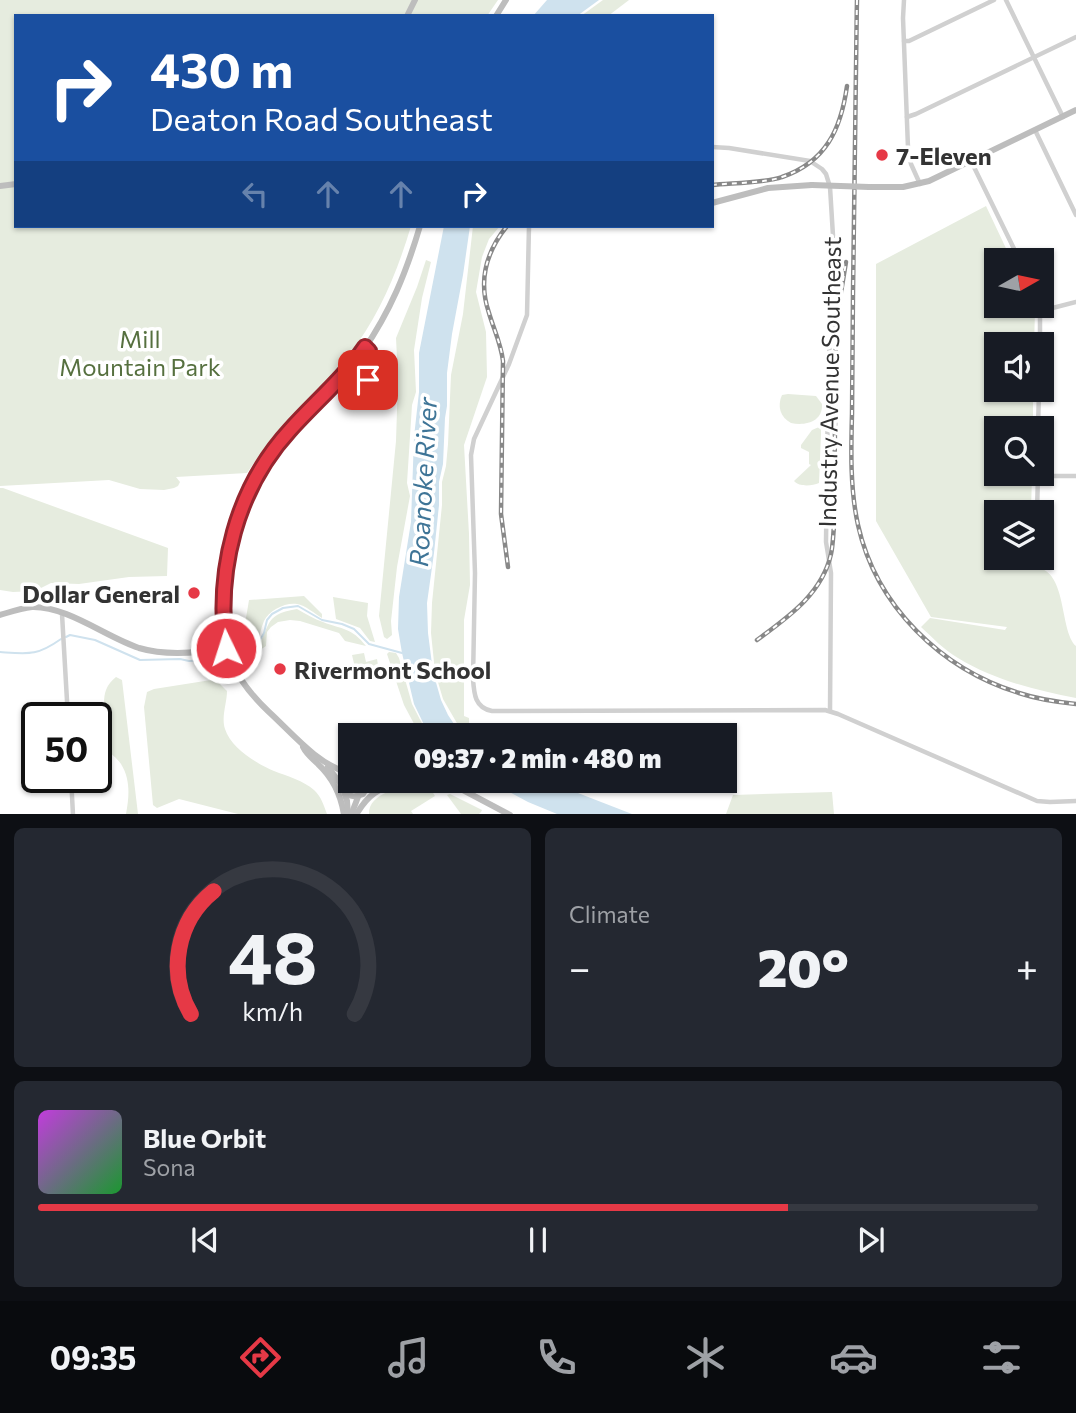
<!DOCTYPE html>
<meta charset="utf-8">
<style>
body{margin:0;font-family:Commissioner,sans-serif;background:#242831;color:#f1f3f6;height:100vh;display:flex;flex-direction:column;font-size:26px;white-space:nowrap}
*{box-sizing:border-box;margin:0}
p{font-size:23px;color:#9ea1a6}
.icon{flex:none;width:38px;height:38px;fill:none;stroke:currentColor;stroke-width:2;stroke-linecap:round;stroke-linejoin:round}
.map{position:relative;height:814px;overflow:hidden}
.drawer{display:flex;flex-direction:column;gap:14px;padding:14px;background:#0d0f14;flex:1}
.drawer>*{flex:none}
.hud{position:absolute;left:14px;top:14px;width:700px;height:214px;border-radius:0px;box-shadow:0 2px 5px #0004;background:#1a4fa0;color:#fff;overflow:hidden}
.needle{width:46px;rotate:81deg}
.controls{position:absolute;left:984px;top:248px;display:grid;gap:14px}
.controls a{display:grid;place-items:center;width:70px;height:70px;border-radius:0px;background:#171b24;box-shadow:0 2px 5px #0004;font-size:35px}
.speed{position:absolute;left:21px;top:702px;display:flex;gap:14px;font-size:35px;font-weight:700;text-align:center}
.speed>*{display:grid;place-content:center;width:91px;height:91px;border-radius:50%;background:#171b24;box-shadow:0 2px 5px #0004;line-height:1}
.speed .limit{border:4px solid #111;border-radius:10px;background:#fff;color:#111}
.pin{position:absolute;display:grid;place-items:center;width:60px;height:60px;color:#fff;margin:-30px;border-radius:14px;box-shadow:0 4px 10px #0006}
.me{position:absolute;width:77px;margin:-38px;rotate:356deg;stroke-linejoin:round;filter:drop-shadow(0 0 5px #0008)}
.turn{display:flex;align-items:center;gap:24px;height:147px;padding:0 21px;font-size:32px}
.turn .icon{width:91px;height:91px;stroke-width:2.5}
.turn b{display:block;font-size:49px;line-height:60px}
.lanes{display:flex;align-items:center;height:66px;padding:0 21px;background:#0003;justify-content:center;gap:35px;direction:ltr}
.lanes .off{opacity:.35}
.big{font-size:52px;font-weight:800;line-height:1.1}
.drawer .tile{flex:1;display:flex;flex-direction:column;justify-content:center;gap:10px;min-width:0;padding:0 24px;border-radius:10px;background:#242831}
.drawer .dial{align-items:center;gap:0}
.dial svg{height:182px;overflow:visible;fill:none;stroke:#363941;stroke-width:7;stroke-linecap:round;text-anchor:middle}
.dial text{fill:#f1f3f6;stroke:none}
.song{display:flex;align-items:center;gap:21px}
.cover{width:84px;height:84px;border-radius:10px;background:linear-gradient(135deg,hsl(290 70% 55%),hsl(130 70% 35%))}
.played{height:7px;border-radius:4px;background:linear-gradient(90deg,#e63946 75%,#363941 75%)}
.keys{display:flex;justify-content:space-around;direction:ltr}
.heat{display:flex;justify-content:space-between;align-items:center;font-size:38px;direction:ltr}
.drawer .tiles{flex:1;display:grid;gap:14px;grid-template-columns:1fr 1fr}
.tile:last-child{grid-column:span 2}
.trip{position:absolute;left:338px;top:723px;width:399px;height:70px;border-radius:0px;background:#171b24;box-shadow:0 2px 5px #0004;font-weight:800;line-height:70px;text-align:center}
.tab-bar{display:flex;height:112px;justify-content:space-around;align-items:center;background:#090b0e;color:#9ea1a6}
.tab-bar .icon{width:49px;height:49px}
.tab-bar .selected{color:#e63946}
.tab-bar b{font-size:32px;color:#f1f3f6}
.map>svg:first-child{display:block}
.green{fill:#e6ecdf}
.water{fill:#cfe2ee}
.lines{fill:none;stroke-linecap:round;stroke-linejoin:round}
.stream{stroke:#cfe2ee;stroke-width:2}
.street{stroke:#d0d0d0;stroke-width:4.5}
.secondary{stroke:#bdbdbd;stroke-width:6}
.rail-casing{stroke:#888;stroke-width:4.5}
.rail{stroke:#fff;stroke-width:2;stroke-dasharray:5;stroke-linecap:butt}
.secondary-bridge{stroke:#bdbdbd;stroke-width:6}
.route-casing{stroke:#96252e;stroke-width:18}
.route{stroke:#e63946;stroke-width:12}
.poi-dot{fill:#e63946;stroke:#fff;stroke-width:2.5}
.labels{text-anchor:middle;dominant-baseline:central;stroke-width:7;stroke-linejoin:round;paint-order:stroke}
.poi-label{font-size:24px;font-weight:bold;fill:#333;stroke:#fff;text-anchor:start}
.park-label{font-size:24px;fill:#56703f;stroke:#fff}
.street-label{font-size:24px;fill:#333;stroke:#fff}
.water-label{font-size:26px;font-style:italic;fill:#3f7597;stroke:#fff}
</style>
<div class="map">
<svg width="1076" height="815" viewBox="0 0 1076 815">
<rect width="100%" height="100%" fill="#fff"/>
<g class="green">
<path d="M0 0H498L487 16H16V226H411C397 273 379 316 349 355 335 374 317 389 301 406 281 427 263 449 247 473L176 477 180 482 178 486 174 488 164 490 140 489 109 480 0 486Z"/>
<polygon points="603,0 629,0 608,16 581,16"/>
<path d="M986 206 1012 261H996V306H1033L1035 311 1034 345H996V390H1033V429H996V474H1032L1031 513H996V558H1030V567C1069 564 1058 629 1076 646V698C1035 690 994 680 958 658 944 650 933 638 921 627L930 618 1005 630 1007 627 931 617 876 521V264Z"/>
<polygon points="473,226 500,226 489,239 482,257 476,292 486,332 487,377 464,445 469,534 470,585 464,620 464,716 469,718 469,732 458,725 443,699 435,672 431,633 432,603 442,505 442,482 446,466 448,444 451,375 463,314"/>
<polygon points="426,260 431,262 422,298 414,350 416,392 412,405 407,483 410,496 397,567 391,621 392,635 387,639 384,637 379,616 396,441 398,379 396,338 417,287"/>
<path d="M788 394 816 396 822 404C823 422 805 426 791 423 780 417 777 406 782 395Z"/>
<path d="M819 427 821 430V434L819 483C812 486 799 487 794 481L811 465 809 464V452L801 448V445L812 430Z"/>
<polygon points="0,488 3,488 168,548 167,576 129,577 79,584 51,583 35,591 13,592 0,590"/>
<path d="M304 596 322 614V618C315 614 305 605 297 604 286 602 269 610 264 621 261 628 260 635 257 642H254V630H244L249 600Z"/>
<polygon points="333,597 368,603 367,616 375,642 370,641 360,628 336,619"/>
<path d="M297 609C306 614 314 619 323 622 343 630 351 627 366 646L345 641 339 633 300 621 290 620 278 622 271 627 267 632 266 646 260 650 252 653C274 629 259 615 297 609Z"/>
<polygon points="389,652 396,653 399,658 412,704 428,735 420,735 404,705 387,654"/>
<polygon points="364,653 366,662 377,659 379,671 357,676 352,655"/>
<path d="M116 677 122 680 138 814H126C129 798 131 780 121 764 117 758 110 753 105 748 104 738 106 728 105 719 104 702 101 689 116 677Z"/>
<path d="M211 680 218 682 227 691C227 703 221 717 225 729 231 748 257 764 274 771 287 776 304 781 314 790 321 796 324 806 327 814H238L179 799 157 808 153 805 144 707 147 692 154 689Z"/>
<path d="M419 784 428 785 435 796 411 811 413 814H369C368 793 403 786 419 784Z"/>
<polygon points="832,792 834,814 938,814 726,814 733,795"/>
<polygon points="450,794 482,810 481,812 479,814 461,814 447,795"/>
</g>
<g class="water">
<polygon points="547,0 599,0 577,16 533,16"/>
<polygon points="444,226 470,226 463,275 452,334 447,373 447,406 445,418 443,464 439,482 439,505 434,553 427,603 428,633 433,672 441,700 448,715 456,727 468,735 429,735 414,704 402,653 398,629 399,597 411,522 414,437 419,392 419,353"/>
<polygon points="489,781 547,781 632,814 557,814 528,802"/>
</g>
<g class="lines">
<g class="stream">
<polyline points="66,637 70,635 95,640 140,660 180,659 189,661 217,660"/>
<path d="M0 652C29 654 37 656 61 639"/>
<polyline points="236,659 251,651 259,642 264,633 267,620 272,614 283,608 298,606 322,620 342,624 354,629 369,644 402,653"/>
<polyline points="221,660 226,660"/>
</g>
<g class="street">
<polyline points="904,0 903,18 908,148 911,164 920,184"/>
<polyline points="1006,0 1063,117"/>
<polyline points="904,41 909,41 994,0"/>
<polyline points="907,117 916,114 1076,37"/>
<polyline points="1035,130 1076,215"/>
<polyline points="712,147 729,148 810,161 822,169 826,174 830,187 833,236 828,391 826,542 831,573 830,711"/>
<polyline points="971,161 1020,261"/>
<path d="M529 226 527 315 509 364 474 439 471 455 475 573 473 679C474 694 475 708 492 711L825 710 838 714 1037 801 1050 802 1076 801"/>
<polyline points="1040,306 1040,345"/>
<polyline points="1041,311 1076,302"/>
<polyline points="365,347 369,351 364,370 365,377 371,381 388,384"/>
<polyline points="1038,429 1039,390"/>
<polyline points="1038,476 1076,476"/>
<polyline points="1037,513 1038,474"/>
<polyline points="62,614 68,718"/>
<polyline points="71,777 73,815"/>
</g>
<g class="secondary">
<polyline points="407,16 415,0"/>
<polyline points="496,16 506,0"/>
<polyline points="0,186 16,184"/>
<polyline points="869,187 903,187 929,181 1076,110"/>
<polyline points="712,203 768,188 812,185"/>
<path d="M0 615C10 612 21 608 32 607 67 606 106 637 139 648 166 656 199 653 226 648"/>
<path d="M303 747C307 755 312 758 318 764 333 778 341 795 344 815"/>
<polyline points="328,767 342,786"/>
<path d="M348 773C316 763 293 734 269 712 252 696 238 679 229 657 224 643 224 629 224 615 222 554 239 493 277 445 303 412 338 386 363 351 391 310 406 273 420 226"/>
<path d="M349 773C335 786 346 802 363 794L367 787V780"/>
<polyline points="444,780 510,815"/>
<polyline points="367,787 381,780"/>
<polyline points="344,792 347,801 348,815"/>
<polyline points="351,815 358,797"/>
<path d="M356 815C369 792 380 789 403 780"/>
</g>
<g class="rail-casing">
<g id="rail">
<path d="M857 0C855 97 855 194 853 292 853 332 852 373 852 414 851 450 850 489 858 525 876 606 941 669 1019 693 1037 699 1057 702 1076 704"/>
<path d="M712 185C731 183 766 183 782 177 826 162 841 129 847 86"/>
<path d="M507 226C486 252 478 281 489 313 494 330 501 344 503 361L501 514 508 567"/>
<path d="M757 640C788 617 822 594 831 554 833 545 833 536 834 526L836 323 846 262"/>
</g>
</g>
<use href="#rail" class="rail"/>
<polyline class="secondary-bridge" points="812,185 869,187"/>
</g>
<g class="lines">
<g class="route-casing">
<path id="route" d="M226 648C216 570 236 489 290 430 315 402 344 378 365 347L369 351 364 374 368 380"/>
</g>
<use href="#route" class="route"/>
</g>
<g class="poi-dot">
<circle cx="882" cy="155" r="7"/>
<circle cx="194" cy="593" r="7"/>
<circle cx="280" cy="669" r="7"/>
</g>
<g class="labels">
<g class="poi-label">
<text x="896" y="155">7-Eleven</text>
<text x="180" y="593" text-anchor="end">Dollar General</text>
<text x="294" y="669">Rivermont School</text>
</g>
<g class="park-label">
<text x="140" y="338">Mill<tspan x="140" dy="28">Mountain Park</tspan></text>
</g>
<g class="street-label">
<text transform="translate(829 382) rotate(-89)">Industry Avenue Southeast</text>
</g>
<g class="water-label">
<text transform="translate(422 482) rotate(-87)">Roanoke River</text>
</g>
</g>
</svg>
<div class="controls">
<a><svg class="needle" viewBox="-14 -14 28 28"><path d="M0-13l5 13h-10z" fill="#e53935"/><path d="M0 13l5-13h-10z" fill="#9ea1a6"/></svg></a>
<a><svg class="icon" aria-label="sound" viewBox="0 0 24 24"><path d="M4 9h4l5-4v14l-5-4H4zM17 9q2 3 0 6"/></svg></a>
<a><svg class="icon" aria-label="search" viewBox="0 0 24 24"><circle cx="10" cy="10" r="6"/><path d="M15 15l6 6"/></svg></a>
<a><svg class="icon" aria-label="layers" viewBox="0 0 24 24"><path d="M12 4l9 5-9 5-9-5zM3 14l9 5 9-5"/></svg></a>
</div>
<div class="speed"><div class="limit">50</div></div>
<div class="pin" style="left:368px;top:380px;background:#d93025"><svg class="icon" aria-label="arrive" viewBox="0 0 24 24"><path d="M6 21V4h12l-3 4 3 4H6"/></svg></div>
<svg class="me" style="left:226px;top:648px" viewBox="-20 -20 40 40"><circle r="17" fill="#e63946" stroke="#fff" stroke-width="3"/><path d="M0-11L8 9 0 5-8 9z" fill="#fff"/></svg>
<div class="trip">09:37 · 2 min · 480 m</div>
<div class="hud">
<div class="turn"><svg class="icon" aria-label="right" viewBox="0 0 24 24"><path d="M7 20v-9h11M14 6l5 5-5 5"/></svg><div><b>430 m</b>Deaton Road Southeast</div></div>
<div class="lanes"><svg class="icon off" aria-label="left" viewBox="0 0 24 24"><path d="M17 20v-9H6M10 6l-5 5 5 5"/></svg><svg class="icon off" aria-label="ahead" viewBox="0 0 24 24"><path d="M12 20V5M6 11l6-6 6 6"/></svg><svg class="icon off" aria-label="ahead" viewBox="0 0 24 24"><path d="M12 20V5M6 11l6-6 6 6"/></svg><svg class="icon" aria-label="right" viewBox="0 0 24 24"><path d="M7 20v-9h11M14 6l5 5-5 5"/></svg></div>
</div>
</div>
<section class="drawer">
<div class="tiles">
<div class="tile dial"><svg viewBox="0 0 100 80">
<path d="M14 69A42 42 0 1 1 86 69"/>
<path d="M14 69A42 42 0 0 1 24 15" stroke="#e63946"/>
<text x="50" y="56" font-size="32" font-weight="700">48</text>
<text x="50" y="72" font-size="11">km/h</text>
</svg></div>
<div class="tile"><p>Climate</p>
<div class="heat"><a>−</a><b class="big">20°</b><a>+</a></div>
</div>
<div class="tile">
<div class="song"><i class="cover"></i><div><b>Blue Orbit</b><p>Sona</p></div></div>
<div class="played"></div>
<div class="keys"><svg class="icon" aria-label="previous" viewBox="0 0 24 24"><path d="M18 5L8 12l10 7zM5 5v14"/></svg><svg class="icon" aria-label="pause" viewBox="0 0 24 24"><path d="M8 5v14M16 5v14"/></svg><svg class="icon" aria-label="next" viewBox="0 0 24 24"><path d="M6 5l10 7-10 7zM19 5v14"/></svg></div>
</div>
</div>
</section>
<nav class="tab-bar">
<b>09:35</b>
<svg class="icon selected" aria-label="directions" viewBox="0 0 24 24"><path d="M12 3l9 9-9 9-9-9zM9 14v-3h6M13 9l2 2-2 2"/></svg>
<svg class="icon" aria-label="music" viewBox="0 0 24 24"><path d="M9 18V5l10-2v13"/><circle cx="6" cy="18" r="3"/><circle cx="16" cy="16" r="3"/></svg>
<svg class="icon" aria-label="phone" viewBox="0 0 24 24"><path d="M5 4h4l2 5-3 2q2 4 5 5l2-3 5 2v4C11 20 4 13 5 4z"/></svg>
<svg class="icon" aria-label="climate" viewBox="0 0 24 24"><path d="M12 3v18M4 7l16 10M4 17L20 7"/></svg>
<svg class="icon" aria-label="car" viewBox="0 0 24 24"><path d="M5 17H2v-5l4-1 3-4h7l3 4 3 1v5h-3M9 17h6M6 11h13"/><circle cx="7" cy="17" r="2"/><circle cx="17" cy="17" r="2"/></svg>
<svg class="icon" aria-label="filters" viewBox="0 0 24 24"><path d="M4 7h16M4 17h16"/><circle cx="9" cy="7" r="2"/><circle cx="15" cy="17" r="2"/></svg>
</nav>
